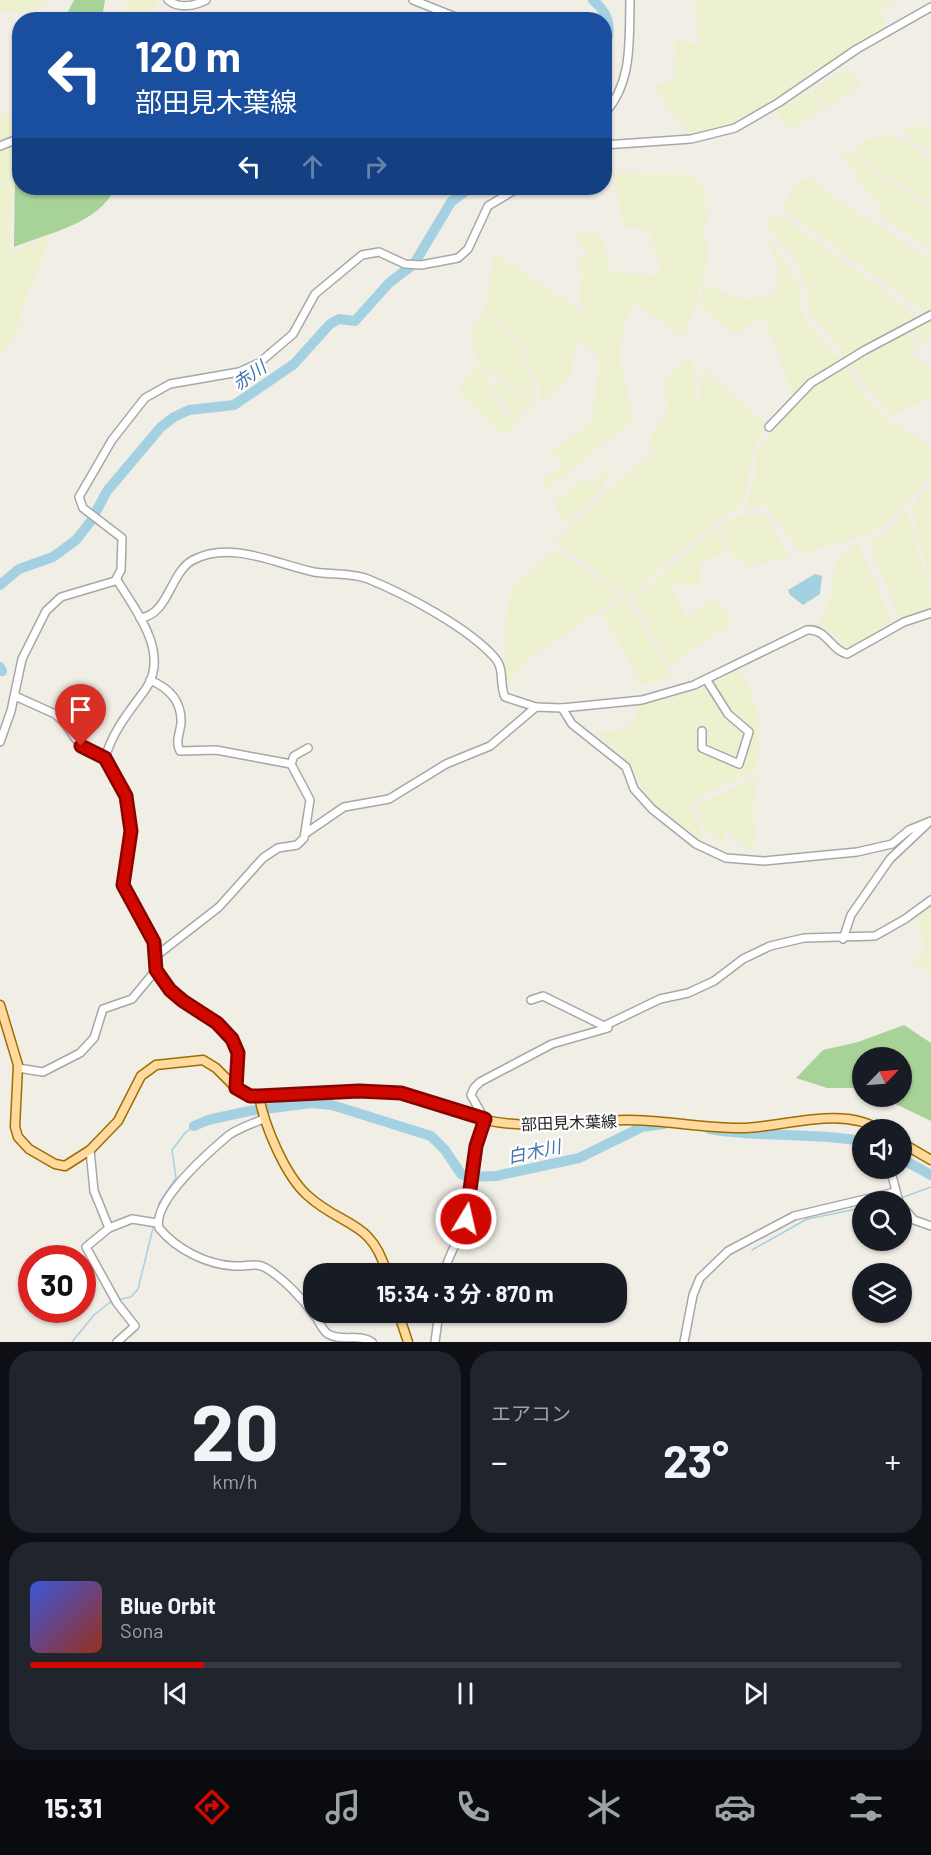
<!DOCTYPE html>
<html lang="ja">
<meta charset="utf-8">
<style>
body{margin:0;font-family:Barlow,"Noto Sans JP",sans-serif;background:#20242c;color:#f1f3f6;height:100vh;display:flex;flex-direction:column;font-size:22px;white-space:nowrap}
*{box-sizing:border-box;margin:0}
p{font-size:20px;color:#9ea1a6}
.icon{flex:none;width:33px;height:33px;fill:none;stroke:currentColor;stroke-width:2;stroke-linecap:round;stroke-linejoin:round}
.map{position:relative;height:1342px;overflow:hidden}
.panel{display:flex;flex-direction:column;gap:9px;padding:9px;background:#0d0f14;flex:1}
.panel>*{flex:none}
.guide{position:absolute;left:12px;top:12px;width:600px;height:183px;border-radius:24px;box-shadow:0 2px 4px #0004;background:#1a4fa0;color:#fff;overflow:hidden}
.needle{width:39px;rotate:65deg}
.fabs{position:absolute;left:852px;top:1047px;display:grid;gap:12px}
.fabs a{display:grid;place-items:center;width:60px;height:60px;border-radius:50%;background:#171b24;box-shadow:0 2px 4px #0004;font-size:30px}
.speed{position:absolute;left:18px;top:1245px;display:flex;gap:12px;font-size:30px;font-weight:700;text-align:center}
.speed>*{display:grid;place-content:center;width:78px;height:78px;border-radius:50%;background:#171b24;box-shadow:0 2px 4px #0004;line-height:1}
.speed .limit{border:9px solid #d22;background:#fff;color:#111}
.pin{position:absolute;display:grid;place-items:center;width:51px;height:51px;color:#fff;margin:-62px -26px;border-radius:50% 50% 50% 0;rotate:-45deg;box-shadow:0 0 6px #0007}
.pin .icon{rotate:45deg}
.me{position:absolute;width:66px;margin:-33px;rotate:9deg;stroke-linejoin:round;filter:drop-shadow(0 0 4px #0008)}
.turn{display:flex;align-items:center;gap:21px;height:126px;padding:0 24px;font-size:27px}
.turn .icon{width:78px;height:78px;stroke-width:2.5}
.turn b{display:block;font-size:42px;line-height:51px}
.lanes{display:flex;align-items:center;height:57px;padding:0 24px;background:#0003;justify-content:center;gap:30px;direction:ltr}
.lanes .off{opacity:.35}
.big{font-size:45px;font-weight:700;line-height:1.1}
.panel .tile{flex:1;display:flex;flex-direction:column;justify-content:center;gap:9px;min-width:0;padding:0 21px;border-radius:24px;background:#20242c}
.panel .dial{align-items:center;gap:0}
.dial b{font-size:78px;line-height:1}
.song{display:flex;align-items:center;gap:18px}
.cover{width:72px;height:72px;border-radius:9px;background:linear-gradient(135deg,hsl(230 70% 55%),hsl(10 70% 35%))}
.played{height:6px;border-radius:3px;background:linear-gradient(90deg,#d00800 20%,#363941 20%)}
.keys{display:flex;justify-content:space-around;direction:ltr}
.heat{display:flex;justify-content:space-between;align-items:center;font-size:33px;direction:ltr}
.panel .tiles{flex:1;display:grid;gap:9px;grid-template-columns:1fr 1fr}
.tile:last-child{grid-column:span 2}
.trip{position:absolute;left:303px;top:1263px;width:324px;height:60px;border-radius:24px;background:#171b24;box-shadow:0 2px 4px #0004;font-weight:700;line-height:60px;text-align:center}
.tabs{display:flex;height:96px;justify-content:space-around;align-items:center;background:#090b0e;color:#9ea1a6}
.tabs .icon{width:42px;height:42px}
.tabs .selected{color:#d00800}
.tabs b{font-size:27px;color:#f1f3f6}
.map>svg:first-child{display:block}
.farmland{fill:#edf1d0}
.forest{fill:#a7d398}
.water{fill:#a4d1e1}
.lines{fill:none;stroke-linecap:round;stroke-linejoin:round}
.stream{stroke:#a4d1e1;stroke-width:1.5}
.river{stroke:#a4d1e1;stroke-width:10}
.minor-casing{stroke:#a7a7a7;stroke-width:10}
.major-casing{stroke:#9c6f00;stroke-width:11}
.minor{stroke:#fff;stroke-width:7}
.major{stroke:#ffd99d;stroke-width:8}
.route-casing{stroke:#870500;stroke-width:15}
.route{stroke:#d00800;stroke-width:10}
.labels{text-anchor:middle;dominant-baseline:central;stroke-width:4.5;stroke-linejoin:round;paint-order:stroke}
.street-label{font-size:16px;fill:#202020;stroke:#fff}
.water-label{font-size:18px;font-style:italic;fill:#4274af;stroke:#fff}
</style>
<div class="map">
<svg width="931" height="1342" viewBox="0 0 931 1342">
<rect width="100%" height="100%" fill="#f1eee6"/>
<g class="farmland">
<polygon points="0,0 47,0 30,12 0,11"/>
<polygon points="128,0 157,0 149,19 120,19"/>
<polygon points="695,0 897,0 879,10 888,30 728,131 691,139 654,87 674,79 675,39 699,45"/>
<polygon points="848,66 861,85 825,109 812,91"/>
<polygon points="808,91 820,110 789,130 777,111"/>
<polygon points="0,114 15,114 18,128 8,253 51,236 26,298 16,332 0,355"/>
<polygon points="931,126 931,154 900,128 930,126"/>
<polygon points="891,133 902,142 906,139 931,161 931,204 851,153 861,143"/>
<polygon points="848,153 931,209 931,249 877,214 881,208 842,155"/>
<polygon points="613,173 697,175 698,184 705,190 707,221 702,231 707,244 708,261 685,338 636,304 630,310 622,331 621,366 628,390 632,422 546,489 540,482 565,463 549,454 592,421 599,367 597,351 575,341 572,372 545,400 538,400 540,390 521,343 491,315 483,314 518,344 536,393 533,399 492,374 476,360 470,331 482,314 489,290 493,254 584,312 578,292 583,272 577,259 588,256 575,233 578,231 601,235 611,272 658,276 659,262 651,236 662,214 650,232 624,226"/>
<polygon points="812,177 832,196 931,260 931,311 928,314 781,208 798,182"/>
<polygon points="774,215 785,219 921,318 843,358 838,344 810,314 807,288 796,260 767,227"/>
<polygon points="765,234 797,280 802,299 802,315 841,361 793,396 764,316 735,334 699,304 704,283 712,289 747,300 774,294 779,271"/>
<polygon points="931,319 931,340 924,344 911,330"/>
<polygon points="905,333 917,343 911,354 931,369 931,396 891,416 850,364"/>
<polygon points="692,358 698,412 703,369 769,427 755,444 743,503 703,532 628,597 670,676 642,685 603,614 627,596 555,541 638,464 656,452 648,443 668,409 664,380"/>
<polygon points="476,365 487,375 488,389 505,415 520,420 538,404 512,429 503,434 458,391"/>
<polygon points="846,366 871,403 889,421 922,440 931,448 931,471 919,490 882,526 869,534 801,554 765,505 745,508 755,478 757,450 808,389"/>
<polygon points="499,381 532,401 530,406 519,416 513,416 492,388"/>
<polygon points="607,468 612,472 603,483 606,486 566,524 553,504 585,478 591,484"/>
<polygon points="931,486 931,586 912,509 916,499"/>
<polygon points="906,508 931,597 931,609 900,621 869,542 890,529"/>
<polygon points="750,513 765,514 790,556 749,567 729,552 720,527 730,519"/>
<polygon points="715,527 726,552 699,564 701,586 670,585 687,617 711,599 730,614 730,624 669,666 633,597 657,580"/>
<polygon points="858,542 894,625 846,649 841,641 819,623 829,601 836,563"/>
<polygon points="556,549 621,595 528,660 509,682 506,680 505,636 508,604 515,583"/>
<polygon points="739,667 757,707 759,739 757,769 694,800 689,808 699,823 702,841 647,798 627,761 597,734 619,730 636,719 635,707 674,694 692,691"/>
<polygon points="759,776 753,809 756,842 748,850 742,847 726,826 725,843 707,830 694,806"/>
<polygon points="931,901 931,973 911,963 926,948 916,917"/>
</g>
<g class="forest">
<polygon points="74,0 105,0 102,19 64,19"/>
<path d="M19 149 20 188H115C99 224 48 233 14 247L15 167Z"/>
<polygon points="904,1025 931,1043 931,1121 881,1097 902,1096 902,1058 862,1058 862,1088 827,1088 796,1078 823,1050 858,1042"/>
</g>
<polygon class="water" points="815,574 822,576 820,594 803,605 790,595 788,590"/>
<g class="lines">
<g class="stream">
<polyline points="901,1198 931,1187"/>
<polyline points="157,1214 159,1203 176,1178 172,1150 185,1133 194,1126"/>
<polyline points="752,1250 807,1219 862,1208"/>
<polyline points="117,1300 131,1297 138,1289 154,1224"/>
<polyline points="72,1342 94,1315 113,1300"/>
</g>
<g class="river">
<path d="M593 0C609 14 613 28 604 47"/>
<polyline points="0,585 19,569 53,557 76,540 91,521 107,491 161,427 174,417 189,410 234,405 294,364 330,324 339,319 355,321 389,283 414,264 451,202 470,188"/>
<polyline points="0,667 2,671"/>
<polyline points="194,1126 208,1120 249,1111 311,1103 332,1105 431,1136 445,1150 461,1174 469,1177 496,1176 579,1158 642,1127 664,1124"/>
<path d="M709 1129C760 1138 811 1132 862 1141"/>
<polyline points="902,1159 931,1175"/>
</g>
<g class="minor-casing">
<g id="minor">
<path d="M168 0C179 9 194 6 206 0"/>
<polyline points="413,0 463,20"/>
<path d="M604 114C633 83 629 40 630 0"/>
<polyline points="604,145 691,139 735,128 778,103 857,49 931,7"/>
<polyline points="0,146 20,138"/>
<polyline points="769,427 811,383 865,350 931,315"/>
<path d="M140 618C169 615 170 572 193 560 231 540 276 564 314 572 331 575 351 572 368 579 405 594 469 628 495 658 505 669 499 685 505 697L536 707"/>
<path d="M150 680C169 688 182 701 181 723 180 733 175 742 180 751L216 750 291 764"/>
<polyline points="15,696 55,714 63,721 81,746 105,758 121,783 130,810 131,831 123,885 154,942 156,970 132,999 103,1009 94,1038 80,1053 43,1072 18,1068"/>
<polyline points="562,708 572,724 626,767 634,789 652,809 696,844 726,858 764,861 857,852 892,844 909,830 931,821"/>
<polyline points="702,731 702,748 739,764 749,732 728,714 706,679"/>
<polyline points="0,742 11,711 22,659 46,611 61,597 115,581 121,570 122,538 83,508 79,497 112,440 145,398 170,384 239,372 259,363 293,334 315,294 362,255 379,252 405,264 421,265 458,258 468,249 488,206 518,188"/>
<path d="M105 758C113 731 128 713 145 690 171 654 136 611 117 580"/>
<path d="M306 833 344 807 389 799 446 764 490 746 536 707 562 708 642 700 694 685 807 630C826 628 831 650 847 654L904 622 931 613"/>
<polyline points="843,939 851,915 890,859 927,824"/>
<polyline points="156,956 219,907 263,858 278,848 297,845 304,838 310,800 291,764 294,756 308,748"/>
<polyline points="156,970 183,1001 217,1023 232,1039 238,1053 236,1088"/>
<polyline points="531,1000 543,996 604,1026"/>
<path d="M263 1119C252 1124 239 1128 229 1135 210 1151 152 1201 159 1228 176 1249 207 1265 235 1266 246 1267 255 1262 266 1268 284 1279 303 1299 315 1316 319 1321 322 1330 328 1334 341 1342 358 1333 372 1342"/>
<polyline points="90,1150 94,1191 109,1228 86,1247 117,1303 135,1326 117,1342"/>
<polyline points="890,1168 899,1202"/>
<polyline points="902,1206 914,1220 931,1226"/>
<polyline points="109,1228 132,1219 157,1223"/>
<path d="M444 1274C448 1253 462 1237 466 1217 474 1182 473 1154 485 1120L471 1095 474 1088 480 1082 552 1044 608 1028 604 1026 660 999 688 993 714 981 743 959 770 946 804 938 875 936 905 919 931 900"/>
<polyline points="435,1342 439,1312"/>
<polyline points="684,1342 693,1295 700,1278 728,1251 794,1216 895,1192"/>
</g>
</g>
<g class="major-casing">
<g id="major">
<path d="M0 1005 18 1065 15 1127 18 1137 29 1149 55 1164 65 1166 90 1150 118 1121 141 1076 156 1065 203 1060 216 1068 236 1088 250 1096 380 1091C417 1094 449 1112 485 1120 531 1130 580 1121 627 1120 666 1120 706 1129 745 1128 787 1126 843 1106 880 1130"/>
<path d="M259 1096C264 1125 285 1175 307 1195 343 1228 372 1219 387 1274"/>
<polyline points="902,1143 931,1160"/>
<polyline points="398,1312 408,1342"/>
</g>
</g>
<use href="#minor" class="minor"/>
<use href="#major" class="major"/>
</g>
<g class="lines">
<g class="route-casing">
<polyline id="route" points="81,746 105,758 126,796 131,831 123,885 154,942 156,970 170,990 183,1001 217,1023 232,1039 238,1053 236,1088 250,1096 259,1096 359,1091 401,1093 485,1119 476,1146 466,1219"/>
</g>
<use href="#route" class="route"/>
</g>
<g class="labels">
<g class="street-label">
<text transform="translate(569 1122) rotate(-2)">部田見木葉線</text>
</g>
<g class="water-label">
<text transform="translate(249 375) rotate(-35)">赤川</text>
<text transform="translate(534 1151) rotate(-12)">白木川</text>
</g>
</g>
</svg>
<div class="fabs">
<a><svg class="needle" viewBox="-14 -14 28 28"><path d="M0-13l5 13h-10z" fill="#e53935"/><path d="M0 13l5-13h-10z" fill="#9ea1a6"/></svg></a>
<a><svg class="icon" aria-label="sound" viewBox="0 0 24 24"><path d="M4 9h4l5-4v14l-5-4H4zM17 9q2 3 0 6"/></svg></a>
<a><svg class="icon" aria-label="search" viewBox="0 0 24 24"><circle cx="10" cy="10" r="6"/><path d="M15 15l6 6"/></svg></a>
<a><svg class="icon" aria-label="layers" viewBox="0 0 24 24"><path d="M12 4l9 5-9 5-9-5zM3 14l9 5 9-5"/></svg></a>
</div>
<div class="speed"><div class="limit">30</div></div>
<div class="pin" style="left:81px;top:746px;background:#d93025"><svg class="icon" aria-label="arrive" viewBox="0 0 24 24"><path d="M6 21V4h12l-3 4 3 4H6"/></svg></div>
<svg class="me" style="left:466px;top:1219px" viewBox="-20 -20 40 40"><circle r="17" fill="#d00800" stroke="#fff" stroke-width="3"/><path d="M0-11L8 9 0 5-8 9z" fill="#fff"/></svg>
<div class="trip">15:34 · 3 分 · 870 m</div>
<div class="guide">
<div class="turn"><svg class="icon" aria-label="left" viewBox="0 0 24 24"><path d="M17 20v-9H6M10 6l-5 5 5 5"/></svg><div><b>120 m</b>部田見木葉線</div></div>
<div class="lanes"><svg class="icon" aria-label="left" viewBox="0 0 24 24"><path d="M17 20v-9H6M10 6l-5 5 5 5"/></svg><svg class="icon off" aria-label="ahead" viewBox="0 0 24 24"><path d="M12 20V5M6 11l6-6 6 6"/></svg><svg class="icon off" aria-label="right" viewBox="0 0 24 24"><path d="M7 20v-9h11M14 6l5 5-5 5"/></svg></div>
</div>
</div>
<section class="panel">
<div class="tiles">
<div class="tile dial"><b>20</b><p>km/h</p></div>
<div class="tile"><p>エアコン</p>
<div class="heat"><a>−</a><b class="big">23°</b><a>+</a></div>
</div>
<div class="tile">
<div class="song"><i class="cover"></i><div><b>Blue Orbit</b><p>Sona</p></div></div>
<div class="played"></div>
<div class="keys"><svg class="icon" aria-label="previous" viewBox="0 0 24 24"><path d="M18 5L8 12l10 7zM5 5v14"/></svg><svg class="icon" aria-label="pause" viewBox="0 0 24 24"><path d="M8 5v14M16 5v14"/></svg><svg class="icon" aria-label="next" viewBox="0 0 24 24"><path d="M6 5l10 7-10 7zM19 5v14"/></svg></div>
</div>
</div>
</section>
<nav class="tabs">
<b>15:31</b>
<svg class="icon selected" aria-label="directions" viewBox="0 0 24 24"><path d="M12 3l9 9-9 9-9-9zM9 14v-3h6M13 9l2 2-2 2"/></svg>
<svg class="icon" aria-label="music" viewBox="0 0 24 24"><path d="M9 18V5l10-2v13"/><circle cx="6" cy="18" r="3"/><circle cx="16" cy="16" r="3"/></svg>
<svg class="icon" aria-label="phone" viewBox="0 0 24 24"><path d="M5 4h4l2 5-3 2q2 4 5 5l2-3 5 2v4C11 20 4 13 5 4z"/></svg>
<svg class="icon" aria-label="climate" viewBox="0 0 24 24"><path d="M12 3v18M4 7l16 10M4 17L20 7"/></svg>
<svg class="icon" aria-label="car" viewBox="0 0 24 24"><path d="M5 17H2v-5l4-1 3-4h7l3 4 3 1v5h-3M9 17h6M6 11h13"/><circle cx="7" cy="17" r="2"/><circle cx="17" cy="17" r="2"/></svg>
<svg class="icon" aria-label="filters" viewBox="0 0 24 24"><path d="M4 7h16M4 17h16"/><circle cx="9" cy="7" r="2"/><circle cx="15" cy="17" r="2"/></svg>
</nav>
